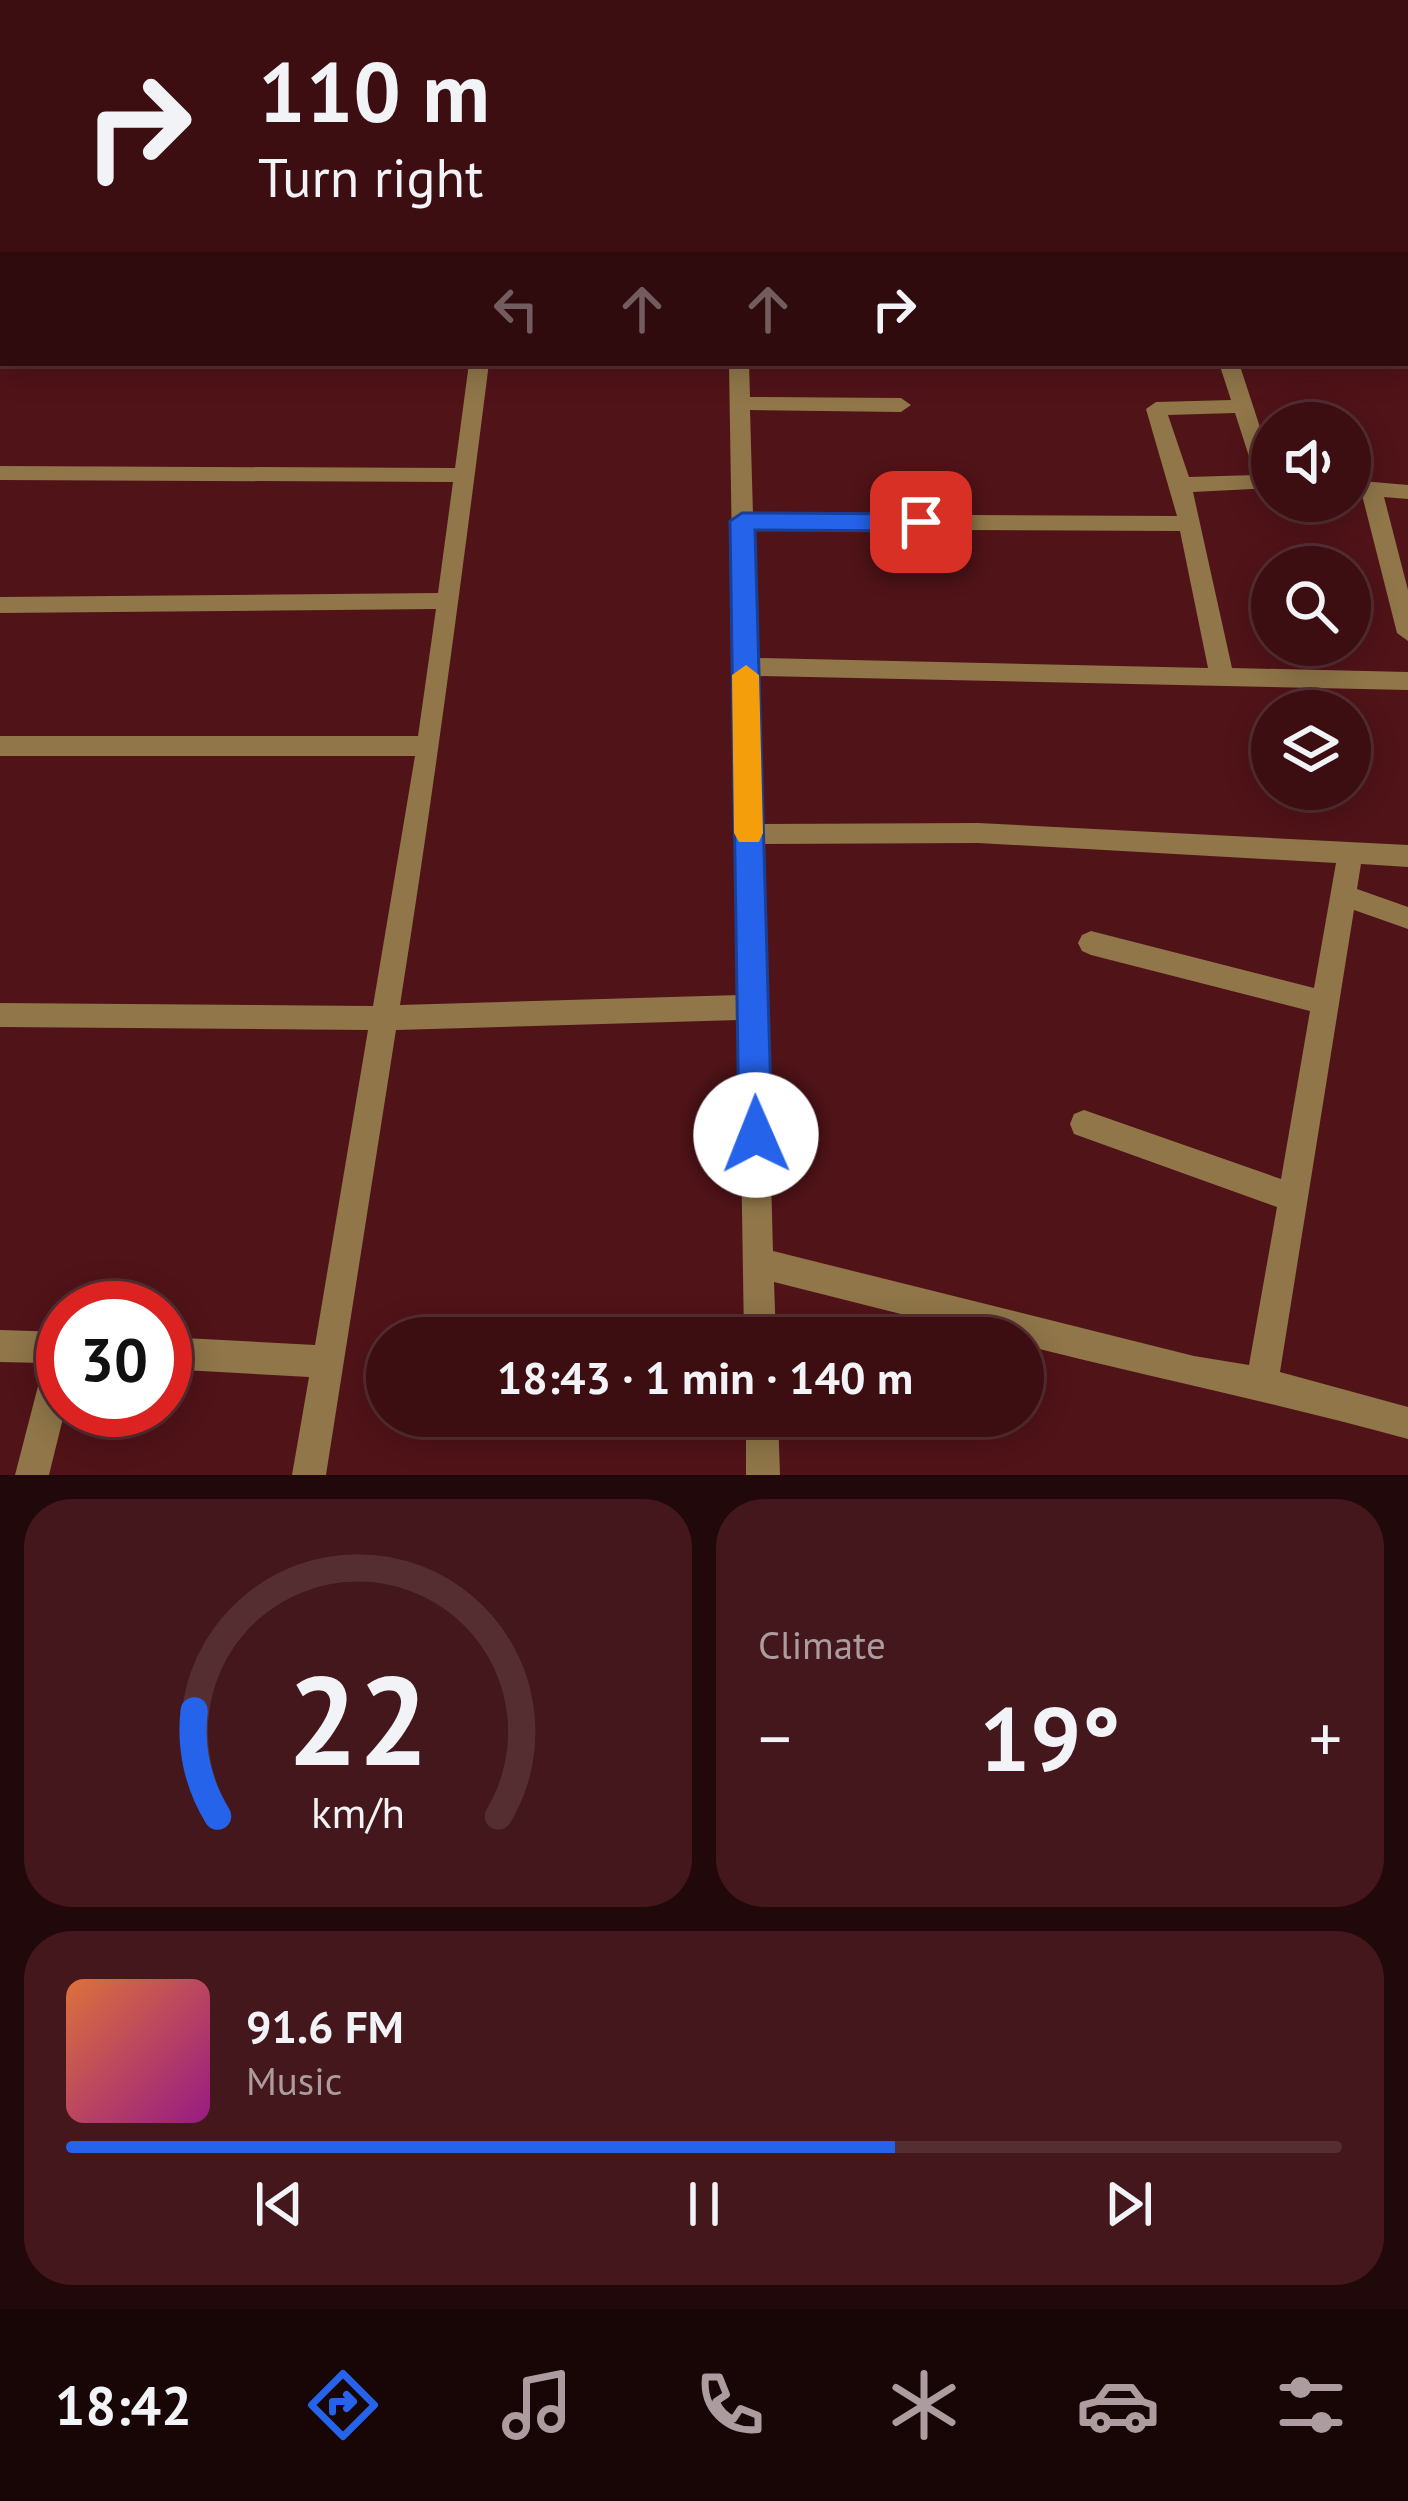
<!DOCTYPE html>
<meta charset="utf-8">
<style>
body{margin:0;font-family:"PT Sans",sans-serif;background:#43171b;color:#f1f3f6;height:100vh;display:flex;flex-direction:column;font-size:45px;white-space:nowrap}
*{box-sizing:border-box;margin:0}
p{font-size:39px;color:#ac9c9f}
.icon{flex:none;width:66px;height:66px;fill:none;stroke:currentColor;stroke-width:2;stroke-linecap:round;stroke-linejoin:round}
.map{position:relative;height:1475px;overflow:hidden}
.drawer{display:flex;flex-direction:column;gap:24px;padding:24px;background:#21080a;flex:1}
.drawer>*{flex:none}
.hud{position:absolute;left:0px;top:0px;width:1410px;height:366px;box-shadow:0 6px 30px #0003,0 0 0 3px #552e32;background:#3c0e12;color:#f1f3f6;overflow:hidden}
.tools{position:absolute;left:1251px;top:402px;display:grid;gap:24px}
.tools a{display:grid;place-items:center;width:120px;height:120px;border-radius:50%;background:#3c0e12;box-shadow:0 6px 30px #0003,0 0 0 3px #552e32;font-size:60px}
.speed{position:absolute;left:36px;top:1281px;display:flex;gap:24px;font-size:60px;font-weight:700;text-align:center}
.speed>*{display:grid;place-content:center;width:156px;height:156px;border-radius:50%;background:#3c0e12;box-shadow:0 6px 30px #0003,0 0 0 3px #552e32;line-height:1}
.speed .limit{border:18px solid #d22;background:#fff;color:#111}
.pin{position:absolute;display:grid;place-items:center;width:102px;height:102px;color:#fff;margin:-51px;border-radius:24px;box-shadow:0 6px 18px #0006}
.me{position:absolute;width:132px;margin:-66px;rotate:359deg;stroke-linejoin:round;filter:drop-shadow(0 0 9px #0008)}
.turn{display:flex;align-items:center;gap:42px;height:252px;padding:0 60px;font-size:54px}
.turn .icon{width:156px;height:156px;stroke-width:2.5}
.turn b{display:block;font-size:84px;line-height:102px}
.lanes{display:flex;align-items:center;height:114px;padding:0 60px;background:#0003;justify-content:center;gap:60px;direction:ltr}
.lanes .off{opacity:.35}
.big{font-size:90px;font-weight:700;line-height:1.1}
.drawer .card{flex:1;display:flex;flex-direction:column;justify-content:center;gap:18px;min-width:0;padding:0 42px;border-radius:48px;background:#43171b}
.drawer .dial{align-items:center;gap:0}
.dial svg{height:312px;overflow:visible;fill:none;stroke:#552e32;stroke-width:7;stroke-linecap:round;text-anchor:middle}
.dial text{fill:#f1f3f6;stroke:none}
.song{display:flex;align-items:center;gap:36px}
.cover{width:144px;height:144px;border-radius:18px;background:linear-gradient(135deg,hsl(20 70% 55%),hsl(310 70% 35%))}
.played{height:12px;border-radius:6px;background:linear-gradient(90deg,#2563eb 65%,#552e32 65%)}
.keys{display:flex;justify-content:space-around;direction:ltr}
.heat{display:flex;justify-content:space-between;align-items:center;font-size:66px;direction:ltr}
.drawer .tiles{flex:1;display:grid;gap:24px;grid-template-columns:1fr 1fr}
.card:last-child{grid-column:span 2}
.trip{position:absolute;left:366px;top:1317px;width:678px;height:120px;border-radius:60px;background:#3c0e12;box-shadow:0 6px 30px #0003,0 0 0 3px #552e32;font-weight:700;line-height:120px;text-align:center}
.tab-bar{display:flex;height:192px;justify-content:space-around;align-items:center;background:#180607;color:#ac9c9f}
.tab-bar .icon{width:84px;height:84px}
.tab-bar .on{color:#2563eb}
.tab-bar b{font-size:54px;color:#f1f3f6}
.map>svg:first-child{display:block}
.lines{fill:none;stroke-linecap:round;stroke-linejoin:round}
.minor{fill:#907649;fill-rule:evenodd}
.secondary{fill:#caa054;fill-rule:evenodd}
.route{fill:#2563eb;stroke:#184099;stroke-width:3}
.slow{fill:#f59e0b}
</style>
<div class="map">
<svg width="1408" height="1475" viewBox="0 0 1408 1475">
<rect width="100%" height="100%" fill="#501318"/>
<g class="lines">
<g class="minor">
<polygon points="1295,0 1401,0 1293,3"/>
<rect x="1407" y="82" width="1" height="10"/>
<rect x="1407" y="135" width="1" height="10"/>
<polygon points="3,140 3,150 0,151 0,141"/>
<rect x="1407" y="193" width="1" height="11"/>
<rect x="1407" y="263" width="1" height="10"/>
<polygon points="3,271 3,283 0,284 0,272"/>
<path d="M469 363H489C462 576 434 790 400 1005L739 995 729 363H749L750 397 901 398 911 405 901 412 750 410 753 514 1177 516 1146 409 1156 402 1231 400 1219 363H1239L1272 464V488L1193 492 1232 668 1408 672V690L757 676 761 824 978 823 1408 845V867L1361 864 1357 889 1408 907V929L1354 910 1280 1372 1408 1407V1439C1280 1404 1151 1377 1023 1345V1338H996L774 1282 776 1338H744L739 1020 396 1030 326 1475H292L309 1377 165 1369V1337L315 1345 368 1030 0 1027V1003L373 1006 415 756H0V736H418L436 609 0 613V597L438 593 453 482 0 480V466L455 468ZM1235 413 1255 475 1189 477 1168 415ZM753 529 1180 531 1208 668 757 658ZM978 843 1336 863 1314 988 1091 931 1082 935 1078 943 1082 951 1091 955 1310 1011 1281 1179 1084 1110 1074 1114 1070 1124 1074 1134 1277 1207 1249 1365 1194 1356 773 1251 762 844Z"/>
<polygon points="1350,480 1408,485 1408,499 1384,497 1408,590 1408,641 1397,633 1362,495 1350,494"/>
<polygon points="0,1330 63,1332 65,1410 49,1475 15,1475 44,1363 0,1362"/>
<polygon points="746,1416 778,1416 780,1475 746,1475"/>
</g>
<g class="secondary">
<rect x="1407" y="41" width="1" height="10"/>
<rect x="0" y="102" width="3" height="10"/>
</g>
</g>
<polygon class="route" points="742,513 921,514 933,522 921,531 755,530 772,1135 767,1146 756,1150 744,1146 739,1135 730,521"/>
<polygon class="slow" points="746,665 759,675 763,833 759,842 739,842 734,833 732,675"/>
</svg>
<div class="tools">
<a><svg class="icon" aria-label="sound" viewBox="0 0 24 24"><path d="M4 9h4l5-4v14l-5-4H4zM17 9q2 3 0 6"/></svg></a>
<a><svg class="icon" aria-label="search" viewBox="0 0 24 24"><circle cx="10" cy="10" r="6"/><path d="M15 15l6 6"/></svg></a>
<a><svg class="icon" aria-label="layers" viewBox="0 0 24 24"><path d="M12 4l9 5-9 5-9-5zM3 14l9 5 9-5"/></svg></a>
</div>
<div class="speed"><div class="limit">30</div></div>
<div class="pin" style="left:921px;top:522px;background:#d93025"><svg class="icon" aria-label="arrive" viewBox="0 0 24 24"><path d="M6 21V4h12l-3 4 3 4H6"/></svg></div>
<svg class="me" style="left:756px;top:1135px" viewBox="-20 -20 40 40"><circle r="19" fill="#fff"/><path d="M0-13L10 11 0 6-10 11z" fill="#2563eb"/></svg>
<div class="trip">18:43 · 1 min · 140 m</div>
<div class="hud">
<div class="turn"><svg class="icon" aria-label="right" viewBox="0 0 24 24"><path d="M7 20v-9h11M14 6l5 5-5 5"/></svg><div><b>110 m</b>Turn right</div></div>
<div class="lanes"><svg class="icon off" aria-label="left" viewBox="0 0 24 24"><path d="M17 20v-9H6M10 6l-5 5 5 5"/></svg><svg class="icon off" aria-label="ahead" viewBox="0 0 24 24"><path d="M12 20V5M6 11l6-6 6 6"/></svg><svg class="icon off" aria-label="ahead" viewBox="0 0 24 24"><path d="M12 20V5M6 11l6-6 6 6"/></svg><svg class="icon" aria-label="right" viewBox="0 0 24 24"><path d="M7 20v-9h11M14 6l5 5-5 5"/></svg></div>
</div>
</div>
<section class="drawer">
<div class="tiles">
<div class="card dial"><svg viewBox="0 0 100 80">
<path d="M14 69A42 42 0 1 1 86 69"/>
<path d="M14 69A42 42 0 0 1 8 42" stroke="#2563eb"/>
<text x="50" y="56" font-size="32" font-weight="700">22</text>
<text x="50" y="72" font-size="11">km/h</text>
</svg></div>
<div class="card"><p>Climate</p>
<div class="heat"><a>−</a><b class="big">19°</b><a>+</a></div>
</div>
<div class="card">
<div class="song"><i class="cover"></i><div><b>91.6 FM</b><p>Music</p></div></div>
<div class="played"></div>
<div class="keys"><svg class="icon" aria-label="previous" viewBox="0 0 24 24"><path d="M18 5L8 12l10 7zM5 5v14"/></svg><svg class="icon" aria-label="pause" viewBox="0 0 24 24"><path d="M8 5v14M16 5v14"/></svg><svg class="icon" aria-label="next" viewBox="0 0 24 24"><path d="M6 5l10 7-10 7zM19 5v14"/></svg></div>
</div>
</div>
</section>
<nav class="tab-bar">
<b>18:42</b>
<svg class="icon on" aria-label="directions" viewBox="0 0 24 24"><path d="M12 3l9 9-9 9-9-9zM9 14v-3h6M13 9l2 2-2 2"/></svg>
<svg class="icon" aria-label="music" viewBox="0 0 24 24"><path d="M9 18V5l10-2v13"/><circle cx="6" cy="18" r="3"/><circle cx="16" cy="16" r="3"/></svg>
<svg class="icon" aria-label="phone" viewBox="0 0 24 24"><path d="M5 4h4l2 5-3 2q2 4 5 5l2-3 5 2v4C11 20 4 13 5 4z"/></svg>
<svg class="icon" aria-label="climate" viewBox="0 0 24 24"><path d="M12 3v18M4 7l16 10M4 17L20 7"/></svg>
<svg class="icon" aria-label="car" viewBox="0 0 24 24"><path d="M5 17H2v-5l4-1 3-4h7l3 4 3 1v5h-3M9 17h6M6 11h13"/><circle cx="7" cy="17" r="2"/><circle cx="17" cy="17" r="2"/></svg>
<svg class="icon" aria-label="filters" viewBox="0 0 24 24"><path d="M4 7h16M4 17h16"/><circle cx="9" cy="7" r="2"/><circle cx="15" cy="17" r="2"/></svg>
</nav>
